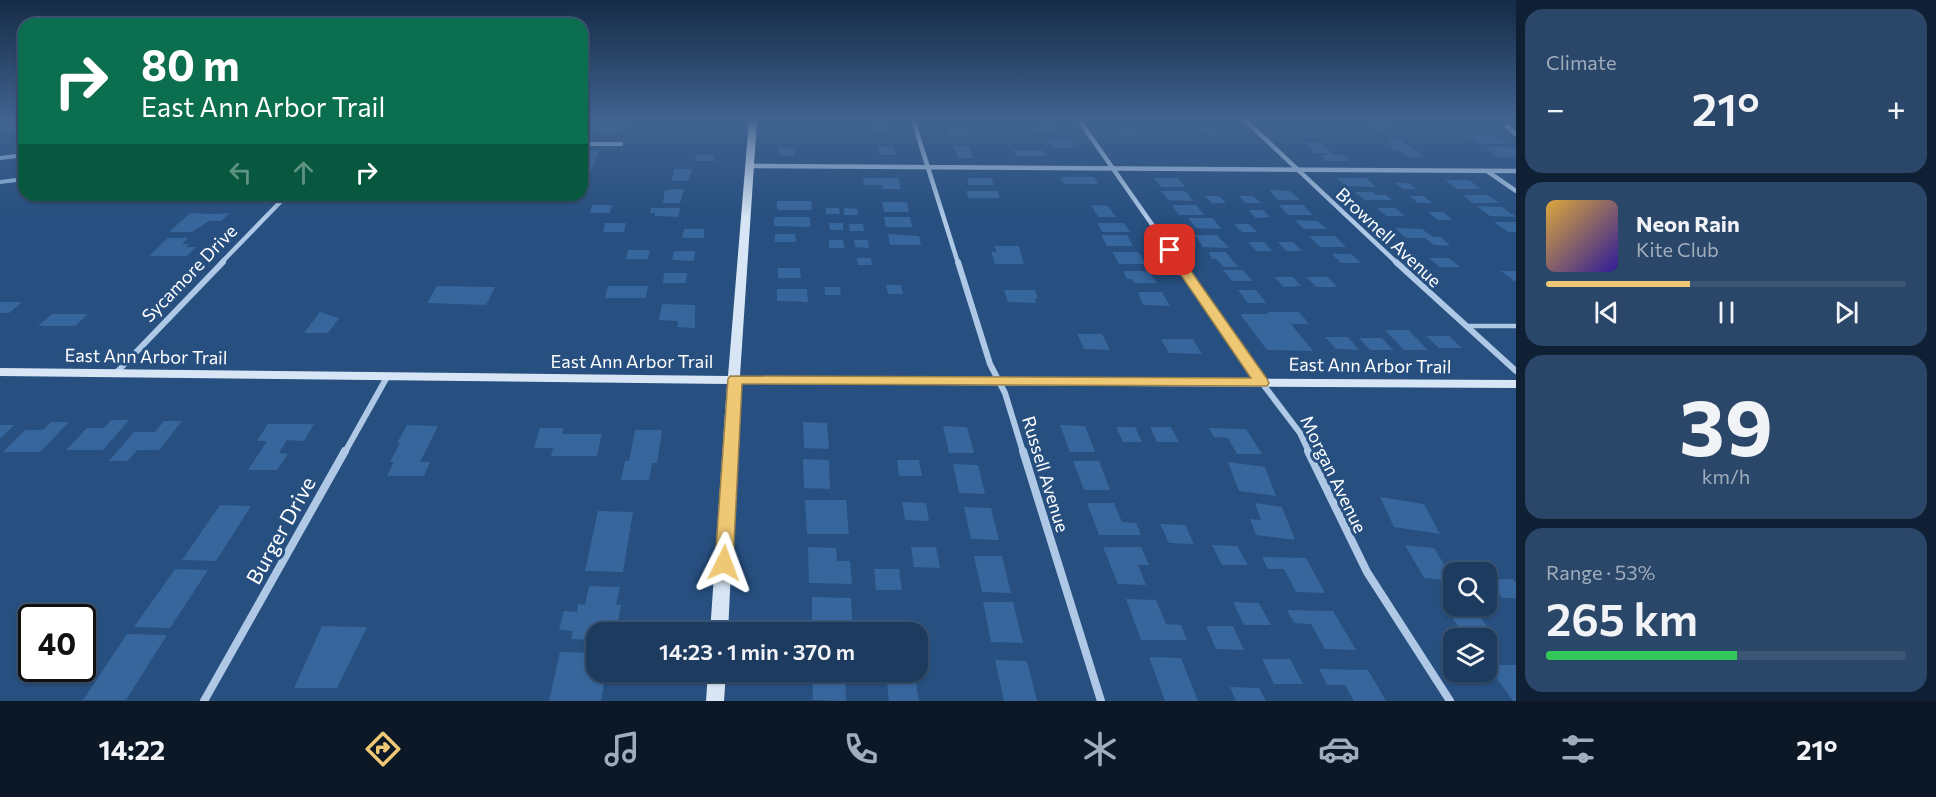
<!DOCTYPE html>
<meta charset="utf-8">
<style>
body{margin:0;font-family:Commissioner,sans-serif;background:#2a4668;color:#f1f3f6;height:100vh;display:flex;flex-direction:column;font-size:22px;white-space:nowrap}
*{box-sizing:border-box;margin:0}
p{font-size:20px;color:#a0adbd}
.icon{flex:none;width:33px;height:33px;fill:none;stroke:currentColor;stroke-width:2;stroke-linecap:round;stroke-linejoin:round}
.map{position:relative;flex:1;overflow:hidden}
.side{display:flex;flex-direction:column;gap:9px;padding:9px;background:#102034;width:420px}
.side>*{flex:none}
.hud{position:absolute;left:18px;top:18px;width:570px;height:183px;border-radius:18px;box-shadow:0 2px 4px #0004,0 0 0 2px #3b5574;background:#0b6e4f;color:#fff;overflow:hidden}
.fabs{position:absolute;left:1443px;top:562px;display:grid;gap:12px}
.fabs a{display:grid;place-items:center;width:54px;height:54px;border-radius:12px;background:#1d3b5f;box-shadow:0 2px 4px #0004,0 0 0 2px #3b5574;font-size:30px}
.speed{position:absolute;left:18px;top:604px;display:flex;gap:12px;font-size:30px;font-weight:700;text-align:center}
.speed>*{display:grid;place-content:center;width:78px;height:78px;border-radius:50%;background:#1d3b5f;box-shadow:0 2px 4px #0004,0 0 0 2px #3b5574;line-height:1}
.speed .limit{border:3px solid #111;border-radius:9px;background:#fff;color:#111}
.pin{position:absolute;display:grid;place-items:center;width:51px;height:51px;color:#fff;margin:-26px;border-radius:12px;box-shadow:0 3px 9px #0006}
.me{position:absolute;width:66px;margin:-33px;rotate:3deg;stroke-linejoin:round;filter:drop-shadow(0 0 4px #0008)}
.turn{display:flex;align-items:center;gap:21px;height:126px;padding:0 24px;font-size:27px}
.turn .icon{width:78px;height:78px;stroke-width:2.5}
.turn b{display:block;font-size:42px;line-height:51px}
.lanes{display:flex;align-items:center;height:57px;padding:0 24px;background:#0003;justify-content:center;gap:30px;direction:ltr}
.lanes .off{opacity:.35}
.big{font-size:45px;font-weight:600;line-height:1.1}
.side .widget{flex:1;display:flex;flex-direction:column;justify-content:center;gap:9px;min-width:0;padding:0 21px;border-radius:18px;background:#2a4668}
.side .dial{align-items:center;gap:0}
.dial b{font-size:78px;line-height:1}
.song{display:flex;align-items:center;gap:18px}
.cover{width:72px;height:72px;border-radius:9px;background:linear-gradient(135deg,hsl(40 70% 55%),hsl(250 70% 35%))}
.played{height:6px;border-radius:3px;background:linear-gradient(90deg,#eec874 40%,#3b5574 40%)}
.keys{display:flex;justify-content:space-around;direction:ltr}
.heat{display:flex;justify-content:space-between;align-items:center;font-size:33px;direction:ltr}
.charge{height:9px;border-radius:4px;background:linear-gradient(90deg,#34c759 53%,#3b5574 0)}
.trip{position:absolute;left:586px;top:622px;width:342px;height:60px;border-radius:18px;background:#1d3b5f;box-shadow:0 2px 4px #0004,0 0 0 2px #3b5574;font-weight:600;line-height:60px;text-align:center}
.tabs{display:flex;height:96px;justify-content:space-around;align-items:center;background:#0c1826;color:#a0adbd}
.tabs .icon{width:42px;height:42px}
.tabs .current{color:#eec874}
.tabs b{font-size:27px;color:#f1f3f6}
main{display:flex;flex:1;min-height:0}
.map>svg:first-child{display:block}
.green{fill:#326197}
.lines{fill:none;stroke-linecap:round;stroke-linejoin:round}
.stream{stroke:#a2c3e6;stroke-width:4}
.building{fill:#37669c}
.lane-far1{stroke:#aec8e6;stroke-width:4}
.lane{stroke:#aec8e6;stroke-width:4.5}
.street-far2{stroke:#aec8e6;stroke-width:4.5}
.street-far1{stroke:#aec8e6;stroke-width:6}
.street{stroke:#aec8e6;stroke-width:8}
.secondary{fill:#d7e5f5;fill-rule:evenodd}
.route{fill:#eec874;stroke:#9b824b;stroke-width:1.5}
.labels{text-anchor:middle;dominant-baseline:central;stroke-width:6;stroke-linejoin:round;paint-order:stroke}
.street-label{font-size:18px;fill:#fff;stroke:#274f7f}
.near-street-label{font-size:21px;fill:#fff;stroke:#274f7f}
</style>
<main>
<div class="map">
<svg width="1516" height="701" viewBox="0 0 1516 701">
<rect width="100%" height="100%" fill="#274f7f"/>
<polygon class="green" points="0,120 24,120 24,134 0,133"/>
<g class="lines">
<g class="stream">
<polyline points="0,158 24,155"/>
<polyline points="0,182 24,179"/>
</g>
</g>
<g class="building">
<polygon points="592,120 627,120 622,135 586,134"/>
<polygon points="1036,120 1057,120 1060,125 1039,125"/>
<polygon points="1362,120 1377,120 1391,129 1385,129 1391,134 1381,134"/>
<polygon points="870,126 886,126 888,134 872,134"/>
<polygon points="946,128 966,128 969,136 948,135"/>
<polygon points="1033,128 1056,128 1059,134 1042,134 1041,131 1035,131"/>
<polygon points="1118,128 1133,128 1139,136 1123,136"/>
<polygon points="1202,128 1226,129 1232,135 1208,135"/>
<polygon points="1465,134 1491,135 1508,144 1480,144"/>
<polygon points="1048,140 1070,140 1074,148 1053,148"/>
<polygon points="1386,140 1403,141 1425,157 1408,157 1399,150 1394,150 1389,146 1394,146"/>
<polygon points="1303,142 1320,143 1334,155 1343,155 1349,161 1326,161 1321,155 1327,155 1324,153 1315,153"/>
<polygon points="954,146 969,146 974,158 958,158"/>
<polygon points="779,147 795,148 795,156 779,155"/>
<polygon points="878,147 894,147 896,155 880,155"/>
<polygon points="1484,147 1510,147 1516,150 1516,157 1499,157"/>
<polygon points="582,149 599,150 590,173 582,173"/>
<polygon points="1013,150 1042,150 1046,156 1017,156"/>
<polygon points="696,155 714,155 713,161 695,161"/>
<polygon points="674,169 692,169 688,181 672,181"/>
<polygon points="1060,177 1094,177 1098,184 1064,184"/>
<polygon points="863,178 898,178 901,189 883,189 882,185 864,185"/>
<polygon points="967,178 991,178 994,185 969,185"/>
<polygon points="1154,178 1178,178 1185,187 1161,187"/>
<polygon points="1337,178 1366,178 1376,187 1346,186"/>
<polygon points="1445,180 1469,180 1481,189 1457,189"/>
<polygon points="1395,183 1408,183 1416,189 1404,189"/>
<polygon points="684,189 680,203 663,203 665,190"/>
<polygon points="1269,190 1290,191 1300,200 1278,200"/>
<polygon points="966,191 997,191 1000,198 969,198"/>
<polygon points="1161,191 1185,191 1193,201 1168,200"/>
<polygon points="1355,192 1372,192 1376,195 1386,195 1392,200 1365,200"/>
<polygon points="1463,195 1488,195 1499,203 1473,203"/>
<polygon points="1205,196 1219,196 1226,203 1212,203"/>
<polygon points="1239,196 1253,196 1261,203 1246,203"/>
<polygon points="1409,196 1423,196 1433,203 1418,203"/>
<polygon points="777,201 811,201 812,210 777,210"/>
<polygon points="882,202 907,202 909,212 884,212"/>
<polygon points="592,205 612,205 610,213 590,213"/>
<polygon points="1091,205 1108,206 1116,217 1098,217"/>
<polygon points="1172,205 1196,205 1204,215 1179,215"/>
<polygon points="1279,205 1303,205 1313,215 1288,215"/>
<polygon points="1477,206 1502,207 1516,217 1490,216"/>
<polygon points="651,208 680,208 678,217 655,216 655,213 650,213"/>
<polygon points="826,208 839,208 840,214 826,214"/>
<polygon points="844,208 857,209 858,215 844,215"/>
<polygon points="1377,208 1395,208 1405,216 1386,216"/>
<polygon points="1248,210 1263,210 1270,217 1256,218"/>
<polygon points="1428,212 1443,212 1453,220 1438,220"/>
<polygon points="190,213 213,214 230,213 221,221 209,221 192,232 169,232"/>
<polygon points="774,217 810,217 810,227 774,226"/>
<polygon points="884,217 910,217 912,227 886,227"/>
<polygon points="1188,218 1213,218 1221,229 1196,228"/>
<polygon points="1295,220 1318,221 1327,229 1304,229"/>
<polygon points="1494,222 1516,222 1516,232 1508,232"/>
<polygon points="605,223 626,223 624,232 603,232"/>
<polygon points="829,223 843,223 843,230 830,230"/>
<polygon points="1097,223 1124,223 1130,232 1102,232"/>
<polygon points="849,224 863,224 864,231 850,231"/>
<polygon points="1234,224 1249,224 1257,232 1242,232"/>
<polygon points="1395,228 1422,229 1433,237 1441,237 1450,246 1434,245 1425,238 1406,238"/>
<polygon points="684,229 704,229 704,238 682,238"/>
<polygon points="775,234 795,234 796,242 775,242"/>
<polygon points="888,234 919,236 921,245 890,245"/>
<polygon points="1101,235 1127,235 1133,246 1107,246"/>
<polygon points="1195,235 1217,235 1229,248 1203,247"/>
<polygon points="1309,236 1335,236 1346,247 1320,247"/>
<polygon points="168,238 188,238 182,244 189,244 185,247 196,247 187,256 149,256"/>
<polygon points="829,240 843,240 844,248 829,248"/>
<polygon points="854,240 868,240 869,248 855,247"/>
<polygon points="1248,242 1264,242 1272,251 1256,251"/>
<polygon points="1278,242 1293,242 1302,251 1286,251"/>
<polygon points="994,246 1019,246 1024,264 995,264 991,252 997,252"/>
<polygon points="628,250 650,250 648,259 626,259"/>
<polygon points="674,251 695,251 694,261 672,260"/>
<polygon points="1112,252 1138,252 1146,264 1119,264"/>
<polygon points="1209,252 1226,252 1238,267 1224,267 1216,259 1212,259"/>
<polygon points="1332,254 1351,254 1361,263 1341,263"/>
<polygon points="857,258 871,258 872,265 858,265"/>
<polygon points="1429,258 1449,258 1460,267 1440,267"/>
<polygon points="778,268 800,268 801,278 778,278"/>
<polygon points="1223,270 1243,270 1252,281 1232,281"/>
<polygon points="1123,271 1149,271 1157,283 1134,283 1131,279 1127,279"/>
<polygon points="1501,271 1516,271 1516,281 1514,281"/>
<polygon points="664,273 687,273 686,283 663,283"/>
<polygon points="1275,277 1293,277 1301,286 1283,287"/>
<polygon points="1307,277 1328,277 1337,287 1316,287"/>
<polygon points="886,285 901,285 903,294 888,294"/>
<polygon points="437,286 495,287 486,305 427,303"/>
<polygon points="608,286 648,286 646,298 605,298"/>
<polygon points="825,287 840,287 841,295 825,295"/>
<polygon points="777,289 807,289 808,302 777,301"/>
<polygon points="1004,290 1035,290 1038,298 1035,298 1036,303 1008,302"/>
<polygon points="1238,290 1256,290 1266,303 1248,303"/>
<polygon points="1138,292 1162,292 1170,306 1143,305"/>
<polygon points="0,302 22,302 9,313 0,313"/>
<polygon points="662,304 695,305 695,328 677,327 678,321 659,320"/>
<polygon points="320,312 339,318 328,333 304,333"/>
<polygon points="1267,312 1299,312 1309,324 1291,324 1313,351 1267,350 1240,314 1269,314"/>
<polygon points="52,314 88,314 75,326 38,326"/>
<polygon points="1385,330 1408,330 1428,350 1404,350"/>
<polygon points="1077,334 1102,334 1110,350 1084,349"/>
<polygon points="1426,336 1449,336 1462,348 1439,348"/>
<polygon points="1325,337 1348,337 1359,350 1336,349"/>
<polygon points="1359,338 1382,338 1393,350 1370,350"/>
<polygon points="1161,339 1193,339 1202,354 1169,353"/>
<polygon points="111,420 129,420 103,450 66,450 87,428 104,428"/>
<polygon points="164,421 182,421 159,450 137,450 128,461 109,461 134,432 155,432"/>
<polygon points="51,422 69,422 40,452 3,452 25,430 43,430"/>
<polygon points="803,422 827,423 829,449 804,448"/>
<polygon points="268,424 314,424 304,441 287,440 279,453 288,454 277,470 248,470 267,441 257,441"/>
<polygon points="0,425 14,425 0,439"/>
<polygon points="407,425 438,426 420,462 430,462 424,476 387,476 394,462 390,462 400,443 397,443"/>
<polygon points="1060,425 1085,426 1095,452 1070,452"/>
<polygon points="943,426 967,427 974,453 949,453"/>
<polygon points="1116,427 1135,427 1142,442 1123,442"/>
<polygon points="1150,427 1171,427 1179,442 1157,442"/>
<polygon points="540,428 564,428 562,434 602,434 597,456 551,456 553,448 534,448"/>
<polygon points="1209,428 1246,429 1262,454 1237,454 1228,438 1214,437"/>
<polygon points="635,430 662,430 657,463 652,463 649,480 621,480 625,461 629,461"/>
<polygon points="803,459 829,460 830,489 804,488"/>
<polygon points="897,460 919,460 922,476 899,476"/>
<polygon points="1073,461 1099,461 1110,490 1084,490"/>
<polygon points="1228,462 1265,467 1276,496 1239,491"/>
<polygon points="953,464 978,465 985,494 959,493"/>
<polygon points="1380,497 1424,504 1440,534 1394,527"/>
<polygon points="805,500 846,500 849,534 807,534"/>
<polygon points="902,502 926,503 929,521 905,520"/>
<polygon points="1087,503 1114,503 1122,522 1136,523 1141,535 1099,535"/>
<polygon points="1255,503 1282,507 1295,540 1256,535 1250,519 1261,520"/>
<polygon points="220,505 251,506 216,561 182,560"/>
<polygon points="964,507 991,508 999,540 971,539"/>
<polygon points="598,511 633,512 623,572 585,571"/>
<polygon points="1160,524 1185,525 1194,544 1169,543"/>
<polygon points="1212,545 1237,546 1248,565 1222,565"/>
<polygon points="1405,545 1434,548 1454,581 1424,578"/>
<polygon points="808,547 836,548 837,561 850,561 852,584 809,583"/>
<polygon points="911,547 936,547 940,568 914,567"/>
<polygon points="1103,547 1141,547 1149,565 1138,565 1146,585 1118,584"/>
<polygon points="974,556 1002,556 1011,593 982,592"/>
<polygon points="1262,557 1306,558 1325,593 1296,592 1284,569 1268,569"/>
<polygon points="175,569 208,570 170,628 134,627"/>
<polygon points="874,569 899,569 902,590 876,590"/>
<polygon points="1487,579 1513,579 1516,583 1516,598 1502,598"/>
<polygon points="589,586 620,587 616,605 621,605 616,633 597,633 597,640 571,639 573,631 559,630 564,611 577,612 578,604 585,605"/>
<polygon points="812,597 851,598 853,633 812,633"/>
<polygon points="1126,599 1156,600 1166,624 1181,625 1187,640 1141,640"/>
<polygon points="983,602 1013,602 1023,643 991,642"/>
<polygon points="1233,602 1259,603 1271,625 1244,625"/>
<polygon points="1443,605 1472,606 1500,644 1486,644 1486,639 1467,639"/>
<polygon points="1287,610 1333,611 1356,650 1325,649 1311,624 1294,623"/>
<polygon points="322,626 367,627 337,688 294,688"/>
<polygon points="1206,626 1233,626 1244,650 1216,649"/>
<polygon points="127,634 167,635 126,700 83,700"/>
<polygon points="560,652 597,653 597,672 606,672 601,701 549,701"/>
<polygon points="1149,657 1181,658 1198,701 1165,701"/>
<polygon points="1262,659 1290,659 1303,684 1274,684"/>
<polygon points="995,660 1027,661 1037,701 1004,701"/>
<polygon points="1487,665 1516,665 1516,701 1513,701"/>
<polygon points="1319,669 1368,670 1386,701 1354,701 1345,685 1327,685"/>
<polygon points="812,672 845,672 846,701 813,700"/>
<polygon points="887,682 916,682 919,701 889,701"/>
<polygon points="1230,687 1259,688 1266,701 1236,701"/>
</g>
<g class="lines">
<polyline class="lane-far1" points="582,144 621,144"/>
<polyline class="lane" points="1467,326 1516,326"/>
<g class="street-far2">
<polyline points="913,120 958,263"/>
<polyline points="1079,120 1179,263"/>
<polyline points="1245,120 1397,263"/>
<polyline points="1507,126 1516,134"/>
<polyline points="750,166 1516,171"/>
<polyline points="1487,171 1516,191"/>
<polyline points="221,263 287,195"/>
</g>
<g class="street-far1">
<polyline points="958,262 990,364 1005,393 1023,452"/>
<polyline points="1178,262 1262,383 1300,433 1309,452"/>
<polyline points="1396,262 1516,371"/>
<polyline points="115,374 223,262"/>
<polyline points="345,452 387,377"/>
</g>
<g class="street">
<polyline points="1023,451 1101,701"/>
<polyline points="1308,451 1367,572 1450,701"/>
<polyline points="204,701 345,451"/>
</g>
<g class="secondary">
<polygon points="749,120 757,120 740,376 1516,380 1516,388 740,384 728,633 710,633 727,384 0,376 0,368 728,376"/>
<polygon points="708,672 726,672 724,701 706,701"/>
</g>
</g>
<linearGradient id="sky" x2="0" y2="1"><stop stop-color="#152b46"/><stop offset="0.55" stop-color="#416390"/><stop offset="1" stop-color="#416390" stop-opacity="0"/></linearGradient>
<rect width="1516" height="218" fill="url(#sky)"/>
<polygon class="route" points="1170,246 1174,247 1267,379 1269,383 1267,386 742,384 733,563 731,568 724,570 718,568 715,563 728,379 730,376 1251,378 1164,250"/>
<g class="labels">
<g class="street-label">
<text transform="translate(1389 237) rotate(43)">Brownell Avenue</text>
<text transform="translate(189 273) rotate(-46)">Sycamore Drive</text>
<text transform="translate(146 356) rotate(1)">East Ann Arbor Trail</text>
<text x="632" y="361">East Ann Arbor Trail</text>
<text transform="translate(1370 365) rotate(1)">East Ann Arbor Trail</text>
<text transform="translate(1046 474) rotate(73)">Russell Avenue</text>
<text transform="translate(1334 474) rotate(64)">Morgan Avenue</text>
</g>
<g class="near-street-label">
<text transform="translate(280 530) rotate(-61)">Burger Drive</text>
</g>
</g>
</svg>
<div class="fabs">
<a><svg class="icon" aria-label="search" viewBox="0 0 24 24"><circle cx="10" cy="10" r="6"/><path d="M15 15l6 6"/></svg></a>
<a><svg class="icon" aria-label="layers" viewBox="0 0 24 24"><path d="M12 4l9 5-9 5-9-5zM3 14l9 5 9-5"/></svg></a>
</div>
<div class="speed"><div class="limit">40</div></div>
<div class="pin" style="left:1170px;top:250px;background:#d93025"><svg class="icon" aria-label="arrive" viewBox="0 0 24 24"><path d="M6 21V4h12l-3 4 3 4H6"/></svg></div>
<svg class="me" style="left:724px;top:563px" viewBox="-20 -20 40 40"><path d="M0-17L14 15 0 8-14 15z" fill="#eec874" stroke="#fff" stroke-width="4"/></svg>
<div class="trip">14:23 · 1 min · 370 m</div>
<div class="hud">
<div class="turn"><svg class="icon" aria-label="right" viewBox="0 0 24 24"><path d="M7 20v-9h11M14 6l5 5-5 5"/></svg><div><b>80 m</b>East Ann Arbor Trail</div></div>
<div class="lanes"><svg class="icon off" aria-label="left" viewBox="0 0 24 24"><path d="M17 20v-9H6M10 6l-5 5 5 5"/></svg><svg class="icon off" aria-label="ahead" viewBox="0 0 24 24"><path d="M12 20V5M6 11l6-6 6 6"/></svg><svg class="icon" aria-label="right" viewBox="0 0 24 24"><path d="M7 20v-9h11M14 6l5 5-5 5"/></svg></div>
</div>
</div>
<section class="side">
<div class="widget"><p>Climate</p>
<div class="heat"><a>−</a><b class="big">21°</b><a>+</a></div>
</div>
<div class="widget">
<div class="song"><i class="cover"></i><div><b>Neon Rain</b><p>Kite Club</p></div></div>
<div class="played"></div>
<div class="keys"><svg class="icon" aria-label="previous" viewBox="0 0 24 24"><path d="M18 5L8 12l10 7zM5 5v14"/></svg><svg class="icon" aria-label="pause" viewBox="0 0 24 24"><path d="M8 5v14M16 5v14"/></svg><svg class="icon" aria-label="next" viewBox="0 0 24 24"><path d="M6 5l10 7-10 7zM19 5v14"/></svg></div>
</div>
<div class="widget dial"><b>39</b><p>km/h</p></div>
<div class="widget"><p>Range · 53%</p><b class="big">265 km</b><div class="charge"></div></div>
</section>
</main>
<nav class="tabs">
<b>14:22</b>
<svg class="icon current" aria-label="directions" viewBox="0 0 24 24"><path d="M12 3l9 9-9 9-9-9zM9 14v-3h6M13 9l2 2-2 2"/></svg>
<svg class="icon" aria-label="music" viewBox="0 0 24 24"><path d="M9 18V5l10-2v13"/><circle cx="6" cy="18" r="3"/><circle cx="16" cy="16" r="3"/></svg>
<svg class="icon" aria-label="phone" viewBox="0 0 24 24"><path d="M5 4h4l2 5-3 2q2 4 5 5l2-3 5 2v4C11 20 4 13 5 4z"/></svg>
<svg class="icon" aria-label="climate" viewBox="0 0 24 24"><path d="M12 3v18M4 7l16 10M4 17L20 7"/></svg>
<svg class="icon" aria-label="car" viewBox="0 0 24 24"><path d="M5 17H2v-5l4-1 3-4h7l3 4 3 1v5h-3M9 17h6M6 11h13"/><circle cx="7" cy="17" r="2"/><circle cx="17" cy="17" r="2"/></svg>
<svg class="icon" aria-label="filters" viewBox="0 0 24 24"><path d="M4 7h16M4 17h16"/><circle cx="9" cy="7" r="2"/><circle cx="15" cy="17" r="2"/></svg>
<b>21°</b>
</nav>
